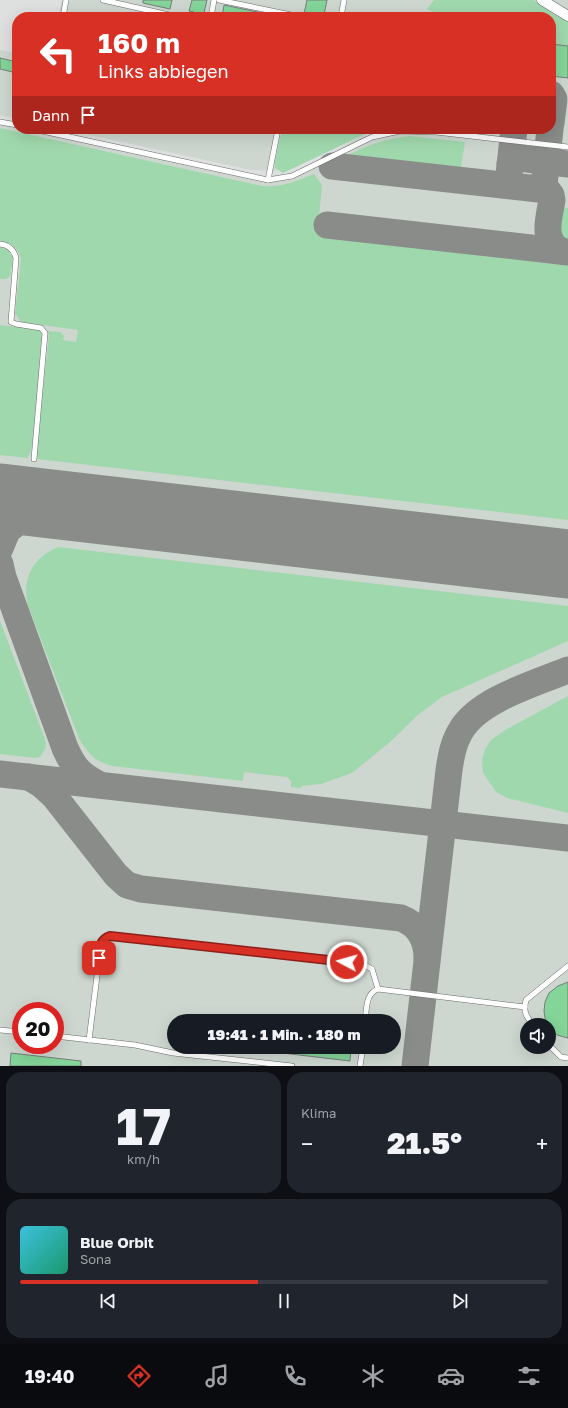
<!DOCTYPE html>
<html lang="de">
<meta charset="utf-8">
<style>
body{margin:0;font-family:"Golos Text",sans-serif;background:#20242c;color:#f1f3f6;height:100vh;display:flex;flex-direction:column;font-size:15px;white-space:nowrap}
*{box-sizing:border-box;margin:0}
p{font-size:13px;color:#9ea1a6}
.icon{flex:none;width:22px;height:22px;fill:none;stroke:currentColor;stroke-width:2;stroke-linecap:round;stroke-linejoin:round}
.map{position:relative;height:1066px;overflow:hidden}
.panel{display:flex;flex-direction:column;gap:6px;padding:6px;background:#0d0f14;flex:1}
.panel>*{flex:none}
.guide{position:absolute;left:12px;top:12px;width:544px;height:122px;border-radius:16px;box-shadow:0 4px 16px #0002;background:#d93025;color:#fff;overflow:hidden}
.buttons{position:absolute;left:520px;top:1018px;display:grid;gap:8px}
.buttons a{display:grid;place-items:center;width:36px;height:36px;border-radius:50%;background:#171b24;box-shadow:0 4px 16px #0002;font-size:20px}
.speed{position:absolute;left:12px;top:1002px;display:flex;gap:8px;font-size:20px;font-weight:700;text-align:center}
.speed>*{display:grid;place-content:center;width:52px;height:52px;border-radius:50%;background:#171b24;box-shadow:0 4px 16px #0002;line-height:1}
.speed .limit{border:6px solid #d22;background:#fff;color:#111}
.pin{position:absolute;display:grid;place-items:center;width:34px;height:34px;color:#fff;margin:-17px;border-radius:8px;box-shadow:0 2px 6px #0006}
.me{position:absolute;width:44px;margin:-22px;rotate:276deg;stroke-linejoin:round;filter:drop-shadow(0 0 3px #0008)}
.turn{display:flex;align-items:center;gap:14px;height:84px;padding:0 20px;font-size:18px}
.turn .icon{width:52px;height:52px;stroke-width:2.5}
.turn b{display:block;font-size:28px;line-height:34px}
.then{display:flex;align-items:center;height:38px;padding:0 20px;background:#0003;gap:8px;font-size:15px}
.big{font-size:30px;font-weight:800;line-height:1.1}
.panel .tile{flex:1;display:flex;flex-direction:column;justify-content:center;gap:6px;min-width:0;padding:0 14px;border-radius:16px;background:#20242c}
.panel .dial{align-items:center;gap:0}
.dial b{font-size:52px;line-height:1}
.song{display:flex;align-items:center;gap:12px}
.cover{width:48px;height:48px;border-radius:6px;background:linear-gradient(135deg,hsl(190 70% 55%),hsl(160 70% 35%))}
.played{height:4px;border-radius:2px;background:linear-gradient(90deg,#d93025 45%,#363941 45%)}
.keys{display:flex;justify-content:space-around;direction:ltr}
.heat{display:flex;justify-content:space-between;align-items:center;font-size:22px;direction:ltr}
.panel .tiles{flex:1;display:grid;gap:6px;grid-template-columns:1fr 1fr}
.tile:last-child{grid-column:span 2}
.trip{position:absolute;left:167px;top:1014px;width:234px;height:40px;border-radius:20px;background:#171b24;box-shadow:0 4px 16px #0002;font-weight:800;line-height:40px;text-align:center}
.dock{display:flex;height:64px;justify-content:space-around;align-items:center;background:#090b0e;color:#9ea1a6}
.dock .icon{width:28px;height:28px}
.dock .on{color:#d93025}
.dock b{font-size:18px;color:#f1f3f6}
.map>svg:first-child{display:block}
.built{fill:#cdd7cf;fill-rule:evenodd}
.green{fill:#a0d8ad}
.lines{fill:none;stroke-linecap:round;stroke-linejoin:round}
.taxiway{stroke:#8a8c8a;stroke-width:27}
.runway{stroke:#8a8c8a;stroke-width:69}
.building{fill:#83d599;stroke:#7a7c7a}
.service-casing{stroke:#696b69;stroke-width:6}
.minor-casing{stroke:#696b69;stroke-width:11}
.service{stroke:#fff;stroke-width:5}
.minor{stroke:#fff;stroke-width:10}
.route-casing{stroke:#8d1f18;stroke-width:10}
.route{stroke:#d93025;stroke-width:7}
</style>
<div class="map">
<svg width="568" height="1066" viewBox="0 0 568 1066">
<rect width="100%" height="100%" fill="#dde0de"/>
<g class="built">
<path d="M62 0H568V1066H0V122L17 126V129H32L254 178 301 172 361 136 448 133 451 129H551V17H58ZM21 1011H55V1045H21ZM174 1021H394V1047H174ZM527 1025H549V1047H527Z"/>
<polygon points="0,50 17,53 17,119 0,115"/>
<polygon points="62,129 282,129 275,161 275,168 278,171 251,170"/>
</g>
<g class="green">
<polygon points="434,0 534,0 555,15 568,21 568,46 551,44 551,17 437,17 437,14 427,9"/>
<path d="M0 128 262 186C281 188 297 181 314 174L322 185 318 229 568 258V520L37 459 36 455 49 335 46 331 60 332 64 336 63 340 76 342 78 330 21 322 15 313 21 260C19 248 12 243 0 241Z"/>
<polygon points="282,129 380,129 361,136 283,173 275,168 275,161"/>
<path d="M409 136 465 142 460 172 445 171 443 176 334 162C359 149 381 139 409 136Z"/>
<path d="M561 207 568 208V248C549 246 551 218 561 207Z"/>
<polygon points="0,247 8,250 13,257 10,276 6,279 0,279"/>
<polygon points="0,325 41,330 44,332 32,447 28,458 0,455"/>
<path d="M58 547 568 606V641L442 697 419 714 390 742 352 773 321 784 301 786V788L291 787V781L287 777 244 772 243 781 112 766C95 761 90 755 80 741L27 603C23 576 33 558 58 547Z"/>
<polygon points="0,621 45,739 46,747 40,757 35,758 0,754"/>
<polygon points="568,696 568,813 507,798 496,792 483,773 482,760 485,749 491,740 505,730"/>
</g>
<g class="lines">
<g class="taxiway">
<polyline points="551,94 554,99 551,123"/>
<polyline points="510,164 519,158 568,164"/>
<path d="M332 166 547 190 551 195 552 200C549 218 541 241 561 251"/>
<polyline points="509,175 514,129"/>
<polyline points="547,190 544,185 550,129"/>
<polyline points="327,225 568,252"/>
<polyline points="0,548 7,531 19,521 48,504"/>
<path d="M0 564 3 577 65 748C74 768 80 775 100 785"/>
<polyline points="0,774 568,838"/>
<path d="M29 777 42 785 54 796 116 875 127 885 141 889 401 918C419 925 427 939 427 958"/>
<path d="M415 1066 449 770C451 757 453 744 460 732 477 700 536 683 568 670"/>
</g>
<polyline class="runway" points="0,498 568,564"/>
</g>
<g class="building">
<polygon points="143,0 172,0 170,9 143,3"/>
<polygon points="192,0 207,0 203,17 194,15 194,12 189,11"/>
<polygon points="307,0 327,0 324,15 315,13 315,17 305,17 304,14"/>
<polygon points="224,5 267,14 267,17 222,17"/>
<polygon points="551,44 568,46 568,78 551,76"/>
<polygon points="0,58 17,62 17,73 0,69"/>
<polygon points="568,982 568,1038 557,1035 550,1028 545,1018 544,1011 545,1002 549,993 558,986"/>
<polygon points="274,1047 351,1047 350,1061 274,1052"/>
<polygon points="11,1053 81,1061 81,1066 10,1066"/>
</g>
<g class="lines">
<g class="service-casing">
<g id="service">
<polyline points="103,0 178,17"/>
<polyline points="219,0 301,17"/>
<polyline points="63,17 66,0"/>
<polyline points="211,17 214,0"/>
<polyline points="341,17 344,0"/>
<polyline points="0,122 17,125"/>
<polyline points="33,129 268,180 292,176 372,137 400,131 436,132 568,147"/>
<polyline points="268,180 278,129"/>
<path d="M0 244C8 245 14 250 16 258L11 322 16 324 41 328 45 333 34 459"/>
<path d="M365 1021C367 1009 365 994 378 989L525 1007"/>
<path d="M533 1025C526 1016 523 1012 526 1000L568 966"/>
<polyline points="0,1030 21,1032"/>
<polyline points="55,1036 135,1045 173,1053 292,1066"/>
<polyline points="89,1040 101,944 102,940 110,936 363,964 372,969 378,989"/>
<polyline points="549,1045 561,1057 568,1058"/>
<polyline points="360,1066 363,1047"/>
</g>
</g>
<g class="minor-casing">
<polyline id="minor" points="542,0 568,16"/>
</g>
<use href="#service" class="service"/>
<use href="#minor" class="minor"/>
</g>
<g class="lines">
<g class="route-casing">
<path id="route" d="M99 958C100 948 99 940 110 936L347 962"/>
</g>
<use href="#route" class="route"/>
</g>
</svg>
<div class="buttons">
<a><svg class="icon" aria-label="sound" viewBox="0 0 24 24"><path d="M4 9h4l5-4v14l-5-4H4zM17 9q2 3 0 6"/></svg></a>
</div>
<div class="speed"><div class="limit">20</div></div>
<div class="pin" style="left:99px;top:958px;background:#d93025"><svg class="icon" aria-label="arrive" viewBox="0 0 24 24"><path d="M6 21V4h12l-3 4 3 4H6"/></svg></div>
<svg class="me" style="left:347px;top:962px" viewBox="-20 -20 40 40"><circle r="17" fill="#d93025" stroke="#fff" stroke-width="3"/><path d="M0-11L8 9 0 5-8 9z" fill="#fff"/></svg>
<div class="trip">19:41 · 1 Min. · 180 m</div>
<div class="guide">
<div class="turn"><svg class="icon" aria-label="left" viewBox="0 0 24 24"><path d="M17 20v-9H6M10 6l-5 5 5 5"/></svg><div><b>160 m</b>Links abbiegen</div></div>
<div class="then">Dann<svg class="icon" aria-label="arrive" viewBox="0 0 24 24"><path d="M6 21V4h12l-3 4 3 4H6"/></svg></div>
</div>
</div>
<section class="panel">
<div class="tiles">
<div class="tile dial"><b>17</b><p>km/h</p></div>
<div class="tile"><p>Klima</p>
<div class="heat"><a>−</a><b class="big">21.5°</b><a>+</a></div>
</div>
<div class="tile">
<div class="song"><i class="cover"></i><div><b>Blue Orbit</b><p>Sona</p></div></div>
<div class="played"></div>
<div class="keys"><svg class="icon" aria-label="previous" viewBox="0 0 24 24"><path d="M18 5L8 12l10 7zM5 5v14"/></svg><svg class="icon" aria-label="pause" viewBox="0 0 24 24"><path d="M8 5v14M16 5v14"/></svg><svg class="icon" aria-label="next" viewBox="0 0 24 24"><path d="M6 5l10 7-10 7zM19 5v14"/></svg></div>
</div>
</div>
</section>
<nav class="dock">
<b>19:40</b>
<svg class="icon on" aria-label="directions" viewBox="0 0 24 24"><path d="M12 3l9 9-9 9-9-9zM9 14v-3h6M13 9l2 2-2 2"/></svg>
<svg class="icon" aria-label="music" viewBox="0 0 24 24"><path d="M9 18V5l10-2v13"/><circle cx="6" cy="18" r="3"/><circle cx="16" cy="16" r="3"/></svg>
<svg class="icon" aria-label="phone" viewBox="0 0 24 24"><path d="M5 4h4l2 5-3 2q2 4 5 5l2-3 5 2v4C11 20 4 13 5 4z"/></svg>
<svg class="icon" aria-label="climate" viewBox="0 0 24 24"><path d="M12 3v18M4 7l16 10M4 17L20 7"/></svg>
<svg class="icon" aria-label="car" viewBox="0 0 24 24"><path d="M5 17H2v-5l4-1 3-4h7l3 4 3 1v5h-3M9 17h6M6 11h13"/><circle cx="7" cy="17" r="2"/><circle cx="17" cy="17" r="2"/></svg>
<svg class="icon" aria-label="filters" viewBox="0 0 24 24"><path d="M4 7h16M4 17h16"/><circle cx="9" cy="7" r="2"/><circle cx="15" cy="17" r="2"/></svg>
</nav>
